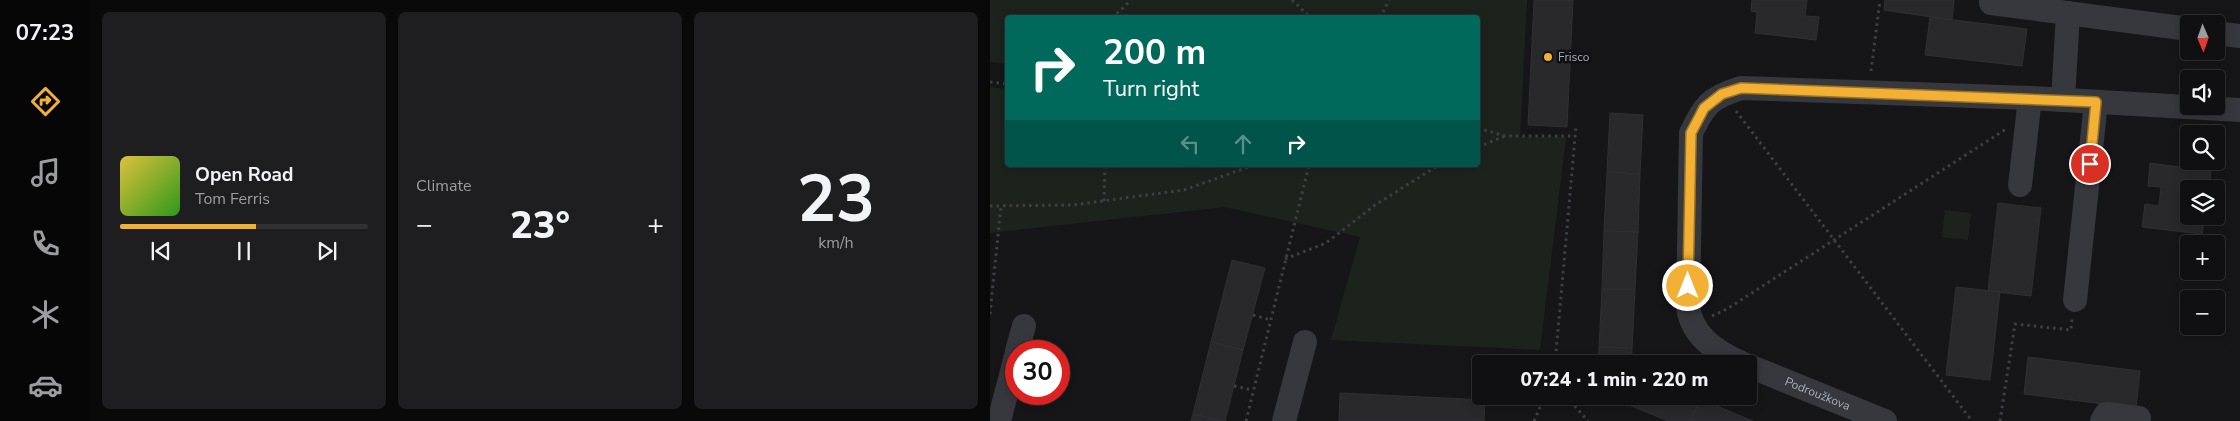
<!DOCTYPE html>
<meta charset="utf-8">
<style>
body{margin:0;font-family:"Nunito Sans",sans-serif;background:#1e1e20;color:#f1f3f6;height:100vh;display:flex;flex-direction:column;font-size:19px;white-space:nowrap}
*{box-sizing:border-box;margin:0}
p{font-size:16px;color:#9c9d9f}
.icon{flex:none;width:28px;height:28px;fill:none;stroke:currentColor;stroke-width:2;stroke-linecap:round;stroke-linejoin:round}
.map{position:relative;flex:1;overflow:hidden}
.details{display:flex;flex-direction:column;gap:12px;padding:12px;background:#09090a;width:900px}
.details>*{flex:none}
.top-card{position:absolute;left:15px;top:15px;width:475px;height:152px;border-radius:5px;box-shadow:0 2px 12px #0003,0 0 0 1px #303032;background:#00695c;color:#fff;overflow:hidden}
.needle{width:32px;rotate:178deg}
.tools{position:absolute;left:1190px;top:15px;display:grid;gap:10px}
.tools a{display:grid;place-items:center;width:45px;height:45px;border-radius:5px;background:#101012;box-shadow:0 2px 12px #0003,0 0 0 1px #303032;font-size:25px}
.speed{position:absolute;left:15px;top:340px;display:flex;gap:10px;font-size:25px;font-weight:700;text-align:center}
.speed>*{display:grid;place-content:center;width:65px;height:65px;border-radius:50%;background:#101012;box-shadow:0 2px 12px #0003,0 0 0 1px #303032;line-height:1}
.speed .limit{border:8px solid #d22;background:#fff;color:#111}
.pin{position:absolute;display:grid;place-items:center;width:42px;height:42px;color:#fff;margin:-21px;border:2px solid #fff;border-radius:50%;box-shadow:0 1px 5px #0007}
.me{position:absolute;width:55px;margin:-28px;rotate:0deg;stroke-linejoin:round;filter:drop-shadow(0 0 4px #0008)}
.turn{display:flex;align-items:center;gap:18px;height:105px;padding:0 15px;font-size:22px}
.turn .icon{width:65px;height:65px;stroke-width:2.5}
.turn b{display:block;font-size:35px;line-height:42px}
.lanes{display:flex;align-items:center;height:48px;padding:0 15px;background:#0003;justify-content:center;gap:25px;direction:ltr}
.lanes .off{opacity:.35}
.big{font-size:38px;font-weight:800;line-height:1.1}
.details .tile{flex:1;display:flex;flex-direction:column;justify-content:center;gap:8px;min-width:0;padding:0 18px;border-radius:8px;background:#1e1e20}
.details .dial{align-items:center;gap:0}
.dial b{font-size:65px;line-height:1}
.song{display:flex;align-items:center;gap:15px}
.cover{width:60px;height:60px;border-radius:8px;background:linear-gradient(135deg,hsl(50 70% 55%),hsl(110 70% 35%))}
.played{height:5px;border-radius:2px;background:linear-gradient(90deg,#f2b134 55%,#303032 55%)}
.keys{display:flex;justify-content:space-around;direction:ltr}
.heat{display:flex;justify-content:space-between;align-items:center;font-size:28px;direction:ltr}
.details .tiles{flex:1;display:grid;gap:12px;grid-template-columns:repeat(3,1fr)}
.trip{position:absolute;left:482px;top:355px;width:285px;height:50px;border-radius:5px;background:#101012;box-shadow:0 2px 12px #0003,0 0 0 1px #303032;font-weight:800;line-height:50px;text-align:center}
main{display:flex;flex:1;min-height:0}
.menu{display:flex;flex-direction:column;width:90px;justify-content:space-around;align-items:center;background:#060607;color:#9c9d9f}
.menu .icon{width:35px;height:35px}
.menu .on{color:#f2b134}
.menu b{font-size:22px;color:#f1f3f6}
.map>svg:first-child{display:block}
.green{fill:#1c231d}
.building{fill:#29292c;stroke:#303034}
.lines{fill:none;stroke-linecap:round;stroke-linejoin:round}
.path{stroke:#3d3f44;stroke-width:3;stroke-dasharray:2.5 4;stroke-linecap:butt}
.minor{stroke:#37383d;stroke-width:24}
.route-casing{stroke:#9d7322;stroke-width:12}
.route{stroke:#f2b134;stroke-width:9}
.poi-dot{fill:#f2b134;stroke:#111113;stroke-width:2}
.labels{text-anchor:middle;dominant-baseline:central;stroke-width:5;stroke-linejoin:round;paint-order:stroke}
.poi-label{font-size:12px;fill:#a8adb8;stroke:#111113;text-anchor:start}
.street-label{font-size:12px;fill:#a8adb8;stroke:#111113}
</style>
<main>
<nav class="menu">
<b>07:23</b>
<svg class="icon on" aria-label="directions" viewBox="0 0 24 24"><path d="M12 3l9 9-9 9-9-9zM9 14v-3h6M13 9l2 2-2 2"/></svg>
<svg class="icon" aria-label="music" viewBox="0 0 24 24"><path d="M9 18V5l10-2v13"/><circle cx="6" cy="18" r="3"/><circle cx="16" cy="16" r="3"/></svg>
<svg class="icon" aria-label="phone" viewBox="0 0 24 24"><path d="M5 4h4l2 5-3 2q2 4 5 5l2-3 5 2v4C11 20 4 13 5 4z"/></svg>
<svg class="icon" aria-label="climate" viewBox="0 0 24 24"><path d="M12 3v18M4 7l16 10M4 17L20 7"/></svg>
<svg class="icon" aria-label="car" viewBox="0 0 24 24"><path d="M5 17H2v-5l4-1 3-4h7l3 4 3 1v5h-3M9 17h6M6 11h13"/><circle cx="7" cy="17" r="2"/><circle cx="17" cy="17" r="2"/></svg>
</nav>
<section class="details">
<div class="tiles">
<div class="tile">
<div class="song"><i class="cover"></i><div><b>Open Road</b><p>Tom Ferris</p></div></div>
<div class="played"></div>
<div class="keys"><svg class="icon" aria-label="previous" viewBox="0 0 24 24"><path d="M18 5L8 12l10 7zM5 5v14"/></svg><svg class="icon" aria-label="pause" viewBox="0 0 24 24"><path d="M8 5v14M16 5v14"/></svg><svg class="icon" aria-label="next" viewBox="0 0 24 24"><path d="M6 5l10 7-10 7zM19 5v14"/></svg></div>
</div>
<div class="tile"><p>Climate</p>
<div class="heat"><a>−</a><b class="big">23°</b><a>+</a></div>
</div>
<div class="tile dial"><b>23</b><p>km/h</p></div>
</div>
</section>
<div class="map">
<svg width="1250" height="421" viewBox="0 0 1250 421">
<rect width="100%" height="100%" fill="#161618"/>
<g class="green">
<polygon points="0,0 537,0 530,137 576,137 550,350 341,340 370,237 235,207 0,233 0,87 17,89 18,165 488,165 488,18 18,18 17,64 0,62"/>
<polygon points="955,210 981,213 978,240 952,237"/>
</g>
<g class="building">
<polygon points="544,0 583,0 577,127 538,125"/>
<polygon points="762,0 817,0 815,16 829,17 826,40 765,33 767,12 761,11"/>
<polygon points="895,0 964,0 962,20 894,10"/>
<polygon points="940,17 1037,29 1032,66 935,55"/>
<polygon points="620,113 653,115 650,174 617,172"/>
<polygon points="1160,163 1221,171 1219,189 1199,189 1199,216 1215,216 1212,234 1152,227 1155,204 1169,206 1171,187 1158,186"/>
<polygon points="617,172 650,174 648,232 614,231"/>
<polygon points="1008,203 1051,208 1041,296 998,291"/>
<polygon points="614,231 648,232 645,290 612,289"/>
<polygon points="242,260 275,268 253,350 221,342"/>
<polygon points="966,287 1010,292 1000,380 956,375"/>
<polygon points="612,289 645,290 642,348 609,347"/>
<polygon points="221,342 253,350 235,421 203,414"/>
<polygon points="609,347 642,348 641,364 608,364"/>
<polygon points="1038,357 1150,371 1146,408 1034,394"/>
<polygon points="350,393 495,400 494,421 349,421"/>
<polygon points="619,396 648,396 644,407"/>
<polygon points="648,396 705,396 710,399 701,421 678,421 644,407"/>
<polygon points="710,399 763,421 701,421"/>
<polygon points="203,414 233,421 201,421"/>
</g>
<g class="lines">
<g class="path">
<polyline points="302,0 321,18"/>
<polyline points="122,18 141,0"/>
<polyline points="390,18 399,0"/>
<polyline points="881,71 890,0"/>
<polyline points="0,82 18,84"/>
<polyline points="746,111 982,421"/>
<polyline points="488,128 515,136 585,136"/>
<polyline points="488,147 515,136"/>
<polyline points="114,201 115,165"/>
<polyline points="0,206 83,205 194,190 264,165"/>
<polyline points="295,259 336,243 385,205 449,165"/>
<polyline points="0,314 11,206"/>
<polyline points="263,315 281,320"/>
<polyline points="722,316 737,309 1016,129"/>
<polyline points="565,364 586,126"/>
<polyline points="244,386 263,390"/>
<polyline points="576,396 598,421"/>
<polyline points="256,421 319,165"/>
<polyline points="544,421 555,396"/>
<polyline points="1010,421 1025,324 1081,330 1082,319"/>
</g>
<g class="minor">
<polyline points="1001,0 1001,3 1199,29"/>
<polyline points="1226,33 1250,36"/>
<polyline points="1073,100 1078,13"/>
<polyline points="1030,185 1040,98"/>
<polyline points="1085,300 1106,102"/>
<polyline points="27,351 34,326"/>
<path d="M754 364C727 353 701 336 698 306L701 133C715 104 720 98 751 88L1040 98 1250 110"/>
<path id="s1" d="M759 366 895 421"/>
<polyline points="9,421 26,356"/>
<polyline points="294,421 315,342"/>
<polyline points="1112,421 1116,414 1149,418"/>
</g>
</g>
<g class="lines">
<g class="route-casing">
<polyline id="route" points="698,286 701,133 714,108 732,94 751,88 1106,102 1100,164"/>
</g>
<use href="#route" class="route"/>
</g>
<circle class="poi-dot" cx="558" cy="57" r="5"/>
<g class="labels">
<g class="poi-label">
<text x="568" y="57">Frisco</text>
</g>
<g class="street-label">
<text stroke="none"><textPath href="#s1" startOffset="74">Podroužkova</textPath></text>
</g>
</g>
</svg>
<div class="tools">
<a><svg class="needle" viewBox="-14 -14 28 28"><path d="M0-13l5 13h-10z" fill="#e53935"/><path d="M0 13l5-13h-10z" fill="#9c9d9f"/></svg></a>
<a><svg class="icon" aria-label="sound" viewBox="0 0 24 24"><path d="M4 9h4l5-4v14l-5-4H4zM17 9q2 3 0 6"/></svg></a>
<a><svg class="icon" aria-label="search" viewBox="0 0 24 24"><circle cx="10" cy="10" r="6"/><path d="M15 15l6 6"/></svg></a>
<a><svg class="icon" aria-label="layers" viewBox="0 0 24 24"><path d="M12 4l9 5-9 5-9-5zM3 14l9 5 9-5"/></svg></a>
<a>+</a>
<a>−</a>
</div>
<div class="speed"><div class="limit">30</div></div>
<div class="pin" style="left:1100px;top:164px;background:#d93025"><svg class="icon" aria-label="arrive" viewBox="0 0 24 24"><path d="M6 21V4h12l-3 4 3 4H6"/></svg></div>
<svg class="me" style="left:698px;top:286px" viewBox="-20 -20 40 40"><circle r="17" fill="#f2b134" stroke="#fff" stroke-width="3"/><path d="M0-11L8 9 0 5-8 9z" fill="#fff"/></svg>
<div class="trip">07:24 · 1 min · 220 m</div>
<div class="top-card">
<div class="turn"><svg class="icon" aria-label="right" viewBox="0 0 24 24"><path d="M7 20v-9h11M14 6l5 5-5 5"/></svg><div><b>200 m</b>Turn right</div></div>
<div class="lanes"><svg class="icon off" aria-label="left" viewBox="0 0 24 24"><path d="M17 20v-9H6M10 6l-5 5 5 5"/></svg><svg class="icon off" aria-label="ahead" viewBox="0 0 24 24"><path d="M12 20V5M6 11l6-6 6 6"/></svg><svg class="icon" aria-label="right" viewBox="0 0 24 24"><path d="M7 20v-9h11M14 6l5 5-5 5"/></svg></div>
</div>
</div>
</main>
